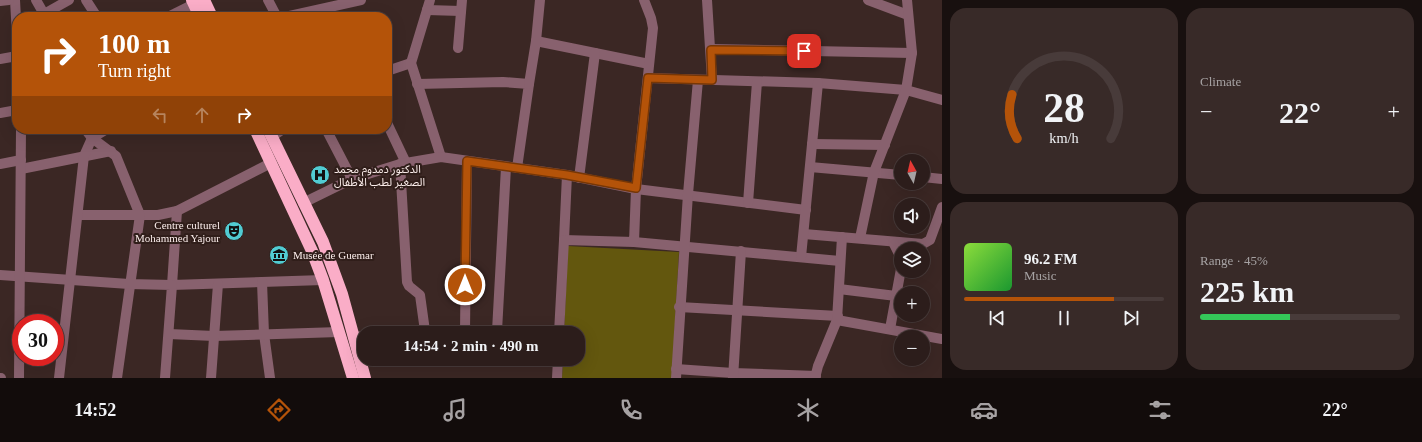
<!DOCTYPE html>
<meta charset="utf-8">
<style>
body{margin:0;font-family:"Times New Roman","Noto Sans Arabic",serif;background:#382a28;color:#f1f3f6;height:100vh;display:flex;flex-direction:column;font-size:15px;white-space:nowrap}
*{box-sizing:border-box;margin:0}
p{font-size:13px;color:#a6a2a3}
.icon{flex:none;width:22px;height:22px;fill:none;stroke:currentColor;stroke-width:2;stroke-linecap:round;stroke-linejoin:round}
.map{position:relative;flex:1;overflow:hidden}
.details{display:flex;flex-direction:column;gap:8px;padding:8px;background:#18100f;width:480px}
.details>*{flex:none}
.hud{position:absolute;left:12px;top:12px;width:380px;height:122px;border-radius:16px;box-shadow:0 4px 16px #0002,0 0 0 1px #483b3a;background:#b45309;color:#fff;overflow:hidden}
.needle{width:26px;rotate:352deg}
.controls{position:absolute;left:894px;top:154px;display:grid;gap:8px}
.controls a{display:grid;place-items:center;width:36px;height:36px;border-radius:50%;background:#2c1d1b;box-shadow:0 4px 16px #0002,0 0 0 1px #483b3a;font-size:20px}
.speed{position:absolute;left:12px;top:314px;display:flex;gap:8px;font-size:20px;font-weight:700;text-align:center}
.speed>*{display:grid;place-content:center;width:52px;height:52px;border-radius:50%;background:#2c1d1b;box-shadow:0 4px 16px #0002,0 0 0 1px #483b3a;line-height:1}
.speed .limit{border:6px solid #d22;background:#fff;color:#111}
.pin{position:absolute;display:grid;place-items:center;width:34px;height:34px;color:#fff;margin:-17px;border-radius:8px;box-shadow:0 2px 6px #0006}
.me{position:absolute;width:44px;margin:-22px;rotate:0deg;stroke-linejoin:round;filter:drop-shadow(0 0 3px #0008)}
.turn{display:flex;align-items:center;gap:14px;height:84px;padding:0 20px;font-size:18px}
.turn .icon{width:52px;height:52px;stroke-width:2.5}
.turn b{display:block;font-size:28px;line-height:34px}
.lanes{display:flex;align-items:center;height:38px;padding:0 20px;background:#0003;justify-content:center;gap:20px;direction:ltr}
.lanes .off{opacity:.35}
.big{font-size:30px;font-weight:600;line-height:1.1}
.details .tile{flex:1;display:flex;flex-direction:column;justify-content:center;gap:6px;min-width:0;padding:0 14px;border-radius:16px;background:#382a28}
.details .dial{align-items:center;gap:0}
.dial svg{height:104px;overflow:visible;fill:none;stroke:#483b3a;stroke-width:7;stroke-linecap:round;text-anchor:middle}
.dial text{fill:#f1f3f6;stroke:none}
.song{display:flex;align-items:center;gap:12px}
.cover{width:48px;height:48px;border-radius:6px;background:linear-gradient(135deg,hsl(90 70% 55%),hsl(130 70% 35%))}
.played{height:4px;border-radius:2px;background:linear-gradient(90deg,#b45309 75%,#483b3a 75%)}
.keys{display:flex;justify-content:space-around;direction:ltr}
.heat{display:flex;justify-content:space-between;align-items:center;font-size:22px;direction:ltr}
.charge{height:6px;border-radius:3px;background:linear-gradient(90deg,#34c759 45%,#483b3a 0)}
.details .tiles{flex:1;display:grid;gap:8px;grid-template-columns:repeat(2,1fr)}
.trip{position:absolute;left:357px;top:326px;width:228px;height:40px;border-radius:16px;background:#2c1d1b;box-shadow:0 4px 16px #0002,0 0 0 1px #483b3a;font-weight:600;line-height:40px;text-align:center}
.dock{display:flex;height:64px;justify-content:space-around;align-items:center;background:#120c0b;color:#a6a2a3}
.dock .icon{width:28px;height:28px}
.dock .current{color:#b45309}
.dock b{font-size:18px;color:#f1f3f6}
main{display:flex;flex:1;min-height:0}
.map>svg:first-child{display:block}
.green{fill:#63570e}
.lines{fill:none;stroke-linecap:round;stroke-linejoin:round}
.minor{stroke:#88616e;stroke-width:10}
.highway{stroke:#faadc7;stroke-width:12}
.route-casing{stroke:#753606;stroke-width:10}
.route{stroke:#b45309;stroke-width:7}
.labels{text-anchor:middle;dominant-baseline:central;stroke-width:4;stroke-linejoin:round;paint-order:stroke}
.poi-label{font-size:11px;fill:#fbedeb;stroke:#301e1a;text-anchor:start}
</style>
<main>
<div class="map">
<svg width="942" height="378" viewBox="0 0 942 378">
<rect width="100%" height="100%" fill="#3b2724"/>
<polygon class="green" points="568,246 679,252 672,378 562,378 563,359 578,359 578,333 564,333"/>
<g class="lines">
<g class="minor">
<polyline points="15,0 17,36"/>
<polyline points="36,0 44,14 41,17"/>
<polyline points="86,0 97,17"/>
<polyline points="268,0 277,17"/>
<polyline points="430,0 411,63 441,157"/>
<polyline points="707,0 712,80"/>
<polyline points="868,0 908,15"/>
<polyline points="0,1 9,0"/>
<polyline points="427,10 461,11"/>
<polyline points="44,14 69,0"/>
<polyline points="168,17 194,4"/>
<polyline points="285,17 361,0"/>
<polyline points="536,41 649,64"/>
<polyline points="458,48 462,0"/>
<polyline points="711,49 912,53"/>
<polyline points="0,59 17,56"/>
<polyline points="387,71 411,63"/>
<polyline points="648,78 818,83 906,90 942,100"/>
<polyline points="417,84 503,82 529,84 517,168"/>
<polyline points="529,84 536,41 540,0"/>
<polyline points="0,113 17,110"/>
<polyline points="387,123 406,163"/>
<polyline points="85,129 92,138 116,156 140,215 158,215 177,211 271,163"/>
<polyline points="326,129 352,179"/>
<polyline points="272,137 283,129"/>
<polyline points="812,144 885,145"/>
<polyline points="0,164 21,160"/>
<polyline points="400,164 407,282 409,286 420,295 425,331"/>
<polyline points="810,167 901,175"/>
<polyline points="21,169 111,151"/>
<polyline points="923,177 942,179"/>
<polyline points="579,178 595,53"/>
<polyline points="303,203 352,179 400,164 441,157 567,175 636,189 806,210"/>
<polyline points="748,203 757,82"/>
<polyline points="177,211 172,285 323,280"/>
<polyline points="78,215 140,215 117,378"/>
<polyline points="804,234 923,244 930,240 942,207"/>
<polyline points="860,238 874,172 906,90 912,53 907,0"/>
<polyline points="564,240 567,175"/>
<polyline points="634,242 840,261"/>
<polyline points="893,242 901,258"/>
<polyline points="801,257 818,83"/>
<polyline points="0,275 129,284 172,285 165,378"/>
<polyline points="262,282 264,334 270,378"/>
<polyline points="839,289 896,296"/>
<polyline points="679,307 838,316"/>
<polyline points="837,320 942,339"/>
<polyline points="890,329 901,269"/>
<polyline points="465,331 467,161"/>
<polyline points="497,331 506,167"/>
<polyline points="397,333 425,331 559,331"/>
<polyline points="559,333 564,240 634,242 636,189 653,28 651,18 644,0"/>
<polyline points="169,334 214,336 339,332"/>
<polyline points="354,337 364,336"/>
<polyline points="676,369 733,373 816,376"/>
<polyline points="0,378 1,378"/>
<polyline points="19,378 21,129"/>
<polyline points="59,378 84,156 92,138 107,129"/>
<polyline points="211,378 218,284"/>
<polyline points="557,378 558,359"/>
<polyline points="676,378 688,194 698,80"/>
<polyline points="733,378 741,251"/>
<polyline points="815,378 818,366 837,320 842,237"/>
</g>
<g class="highway">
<polyline points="192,0 200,17"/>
<polyline points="204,0 212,17"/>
<polyline points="255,129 312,251 323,280 353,378"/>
<polyline points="268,129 323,242 342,294 365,378"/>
</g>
</g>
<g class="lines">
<g class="route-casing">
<polyline id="route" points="465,285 467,161 567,175 636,188 648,78 712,80 711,50 804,51"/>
</g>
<use href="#route" class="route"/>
</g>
<defs>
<g id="hospital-disc" transform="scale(1)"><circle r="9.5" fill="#51ccd3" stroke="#301e1a"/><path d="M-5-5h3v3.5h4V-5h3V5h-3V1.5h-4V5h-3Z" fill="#111"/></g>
<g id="theatre-disc" transform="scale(1)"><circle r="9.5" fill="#51ccd3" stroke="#301e1a"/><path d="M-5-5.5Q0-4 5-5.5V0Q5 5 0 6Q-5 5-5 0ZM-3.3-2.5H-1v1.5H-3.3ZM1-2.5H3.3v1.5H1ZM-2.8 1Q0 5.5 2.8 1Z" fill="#111"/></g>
<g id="museum-disc" transform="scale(1)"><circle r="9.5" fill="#51ccd3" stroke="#301e1a"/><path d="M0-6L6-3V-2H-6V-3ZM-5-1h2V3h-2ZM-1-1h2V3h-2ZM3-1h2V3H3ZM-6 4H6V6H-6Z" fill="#111"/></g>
</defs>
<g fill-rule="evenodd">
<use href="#hospital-disc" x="320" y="175"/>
<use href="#theatre-disc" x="234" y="231"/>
<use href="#museum-disc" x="279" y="255"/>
</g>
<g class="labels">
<g class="poi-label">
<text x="334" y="169">الدكتور دمدوم محمد<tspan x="334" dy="13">الصغير لطب الأطفال</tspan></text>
<text x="220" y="225" text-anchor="end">Centre culturel<tspan x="220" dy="13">Mohammed Yajour</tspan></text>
<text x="293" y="255">Musée de Guemar</text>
</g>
</g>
</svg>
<div class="controls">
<a><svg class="needle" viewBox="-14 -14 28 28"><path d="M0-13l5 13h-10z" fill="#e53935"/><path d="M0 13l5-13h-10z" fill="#a6a2a3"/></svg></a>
<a><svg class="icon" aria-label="sound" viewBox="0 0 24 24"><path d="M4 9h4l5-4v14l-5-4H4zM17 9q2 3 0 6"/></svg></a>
<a><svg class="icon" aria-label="layers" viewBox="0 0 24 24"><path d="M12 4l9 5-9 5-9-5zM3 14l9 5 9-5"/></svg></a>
<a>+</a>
<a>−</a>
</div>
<div class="speed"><div class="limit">30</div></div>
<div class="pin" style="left:804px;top:51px;background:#d93025"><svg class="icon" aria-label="arrive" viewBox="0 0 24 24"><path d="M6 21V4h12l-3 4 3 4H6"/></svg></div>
<svg class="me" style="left:465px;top:285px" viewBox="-20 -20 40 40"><circle r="17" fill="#b45309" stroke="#fff" stroke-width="3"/><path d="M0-11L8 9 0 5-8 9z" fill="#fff"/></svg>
<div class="trip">14:54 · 2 min · 490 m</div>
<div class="hud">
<div class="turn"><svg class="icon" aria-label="right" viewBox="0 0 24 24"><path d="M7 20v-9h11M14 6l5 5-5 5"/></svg><div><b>100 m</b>Turn right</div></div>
<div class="lanes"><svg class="icon off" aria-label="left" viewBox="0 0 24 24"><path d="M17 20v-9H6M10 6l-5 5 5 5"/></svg><svg class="icon off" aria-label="ahead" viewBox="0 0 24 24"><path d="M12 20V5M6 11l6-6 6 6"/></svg><svg class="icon" aria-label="right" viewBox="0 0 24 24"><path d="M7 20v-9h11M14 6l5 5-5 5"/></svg></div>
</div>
</div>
<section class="details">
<div class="tiles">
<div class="tile dial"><svg viewBox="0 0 100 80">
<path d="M14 69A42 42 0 1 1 86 69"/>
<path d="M14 69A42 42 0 0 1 10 35" stroke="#b45309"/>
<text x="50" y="56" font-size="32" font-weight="700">28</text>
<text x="50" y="72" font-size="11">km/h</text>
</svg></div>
<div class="tile"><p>Climate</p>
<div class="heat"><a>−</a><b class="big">22°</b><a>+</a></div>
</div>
<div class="tile">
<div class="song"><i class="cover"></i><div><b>96.2 FM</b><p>Music</p></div></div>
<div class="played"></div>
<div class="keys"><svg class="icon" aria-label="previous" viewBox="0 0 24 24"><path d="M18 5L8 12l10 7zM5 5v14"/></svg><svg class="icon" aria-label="pause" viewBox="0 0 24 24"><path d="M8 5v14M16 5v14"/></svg><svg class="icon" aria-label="next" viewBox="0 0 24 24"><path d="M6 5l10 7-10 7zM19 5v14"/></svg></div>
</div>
<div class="tile"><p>Range · 45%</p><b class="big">225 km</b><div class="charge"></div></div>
</div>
</section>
</main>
<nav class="dock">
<b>14:52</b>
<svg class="icon current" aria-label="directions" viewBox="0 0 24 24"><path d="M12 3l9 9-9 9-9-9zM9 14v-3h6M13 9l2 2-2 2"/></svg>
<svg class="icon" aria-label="music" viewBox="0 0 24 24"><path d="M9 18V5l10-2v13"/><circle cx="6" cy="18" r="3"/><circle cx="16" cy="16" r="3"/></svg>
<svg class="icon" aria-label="phone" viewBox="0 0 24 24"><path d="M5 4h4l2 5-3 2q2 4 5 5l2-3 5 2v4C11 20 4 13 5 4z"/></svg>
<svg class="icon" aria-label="climate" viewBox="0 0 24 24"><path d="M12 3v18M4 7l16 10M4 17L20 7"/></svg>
<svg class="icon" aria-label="car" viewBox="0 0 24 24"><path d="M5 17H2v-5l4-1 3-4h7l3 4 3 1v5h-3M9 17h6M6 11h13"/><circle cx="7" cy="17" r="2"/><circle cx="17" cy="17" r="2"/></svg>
<svg class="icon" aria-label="filters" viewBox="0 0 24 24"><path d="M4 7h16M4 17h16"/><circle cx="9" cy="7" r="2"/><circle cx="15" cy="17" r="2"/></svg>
<b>22°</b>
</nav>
